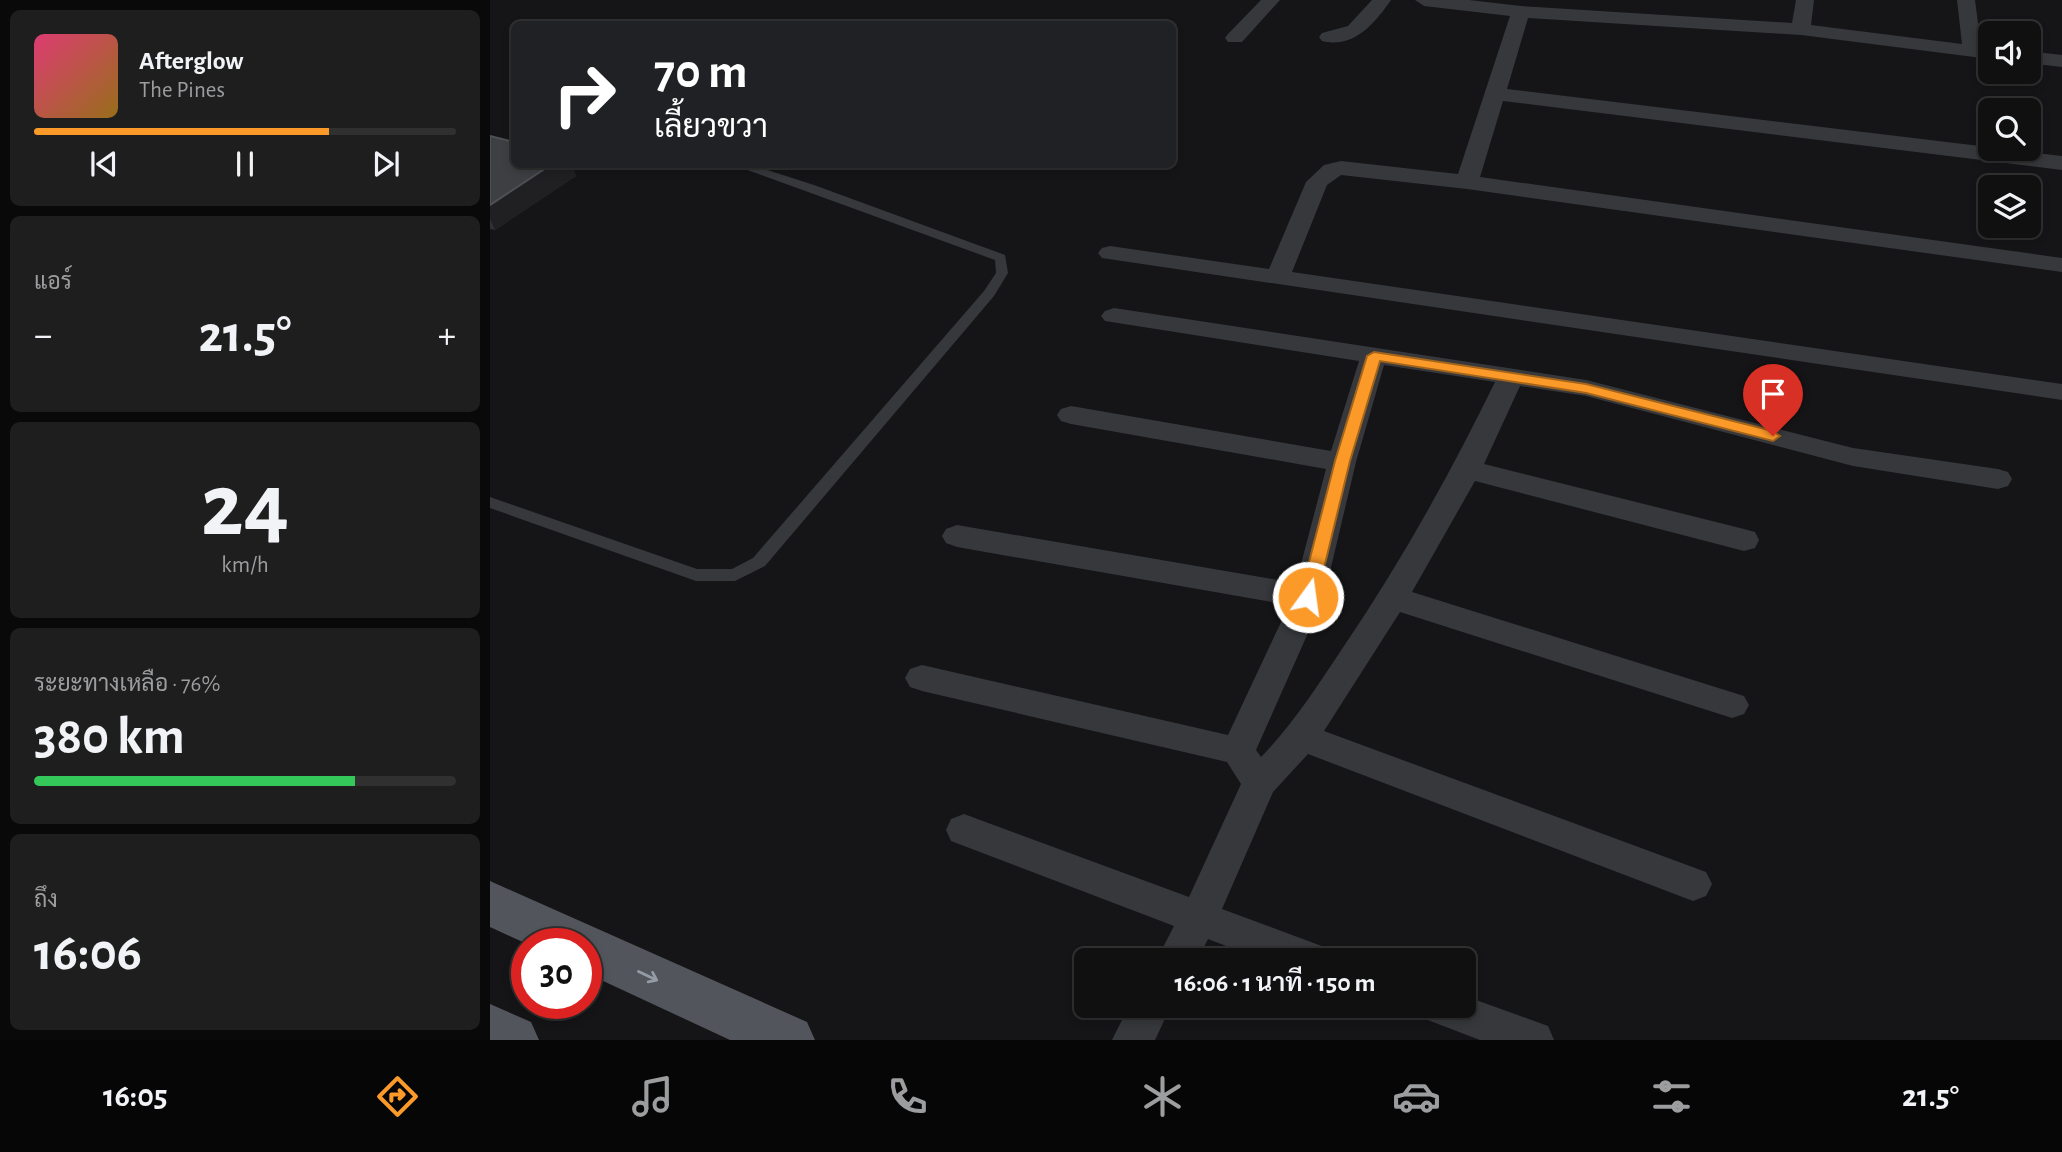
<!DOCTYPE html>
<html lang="th">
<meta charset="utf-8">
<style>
body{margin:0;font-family:"Alegreya Sans",Sarabun,sans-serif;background:#1e1e1f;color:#f1f3f6;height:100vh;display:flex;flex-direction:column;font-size:26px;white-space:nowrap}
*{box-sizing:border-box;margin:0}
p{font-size:23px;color:#9c9d9f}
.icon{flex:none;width:38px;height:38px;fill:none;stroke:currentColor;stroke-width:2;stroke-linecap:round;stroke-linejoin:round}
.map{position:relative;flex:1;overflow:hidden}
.side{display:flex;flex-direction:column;gap:10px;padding:10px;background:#090909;width:490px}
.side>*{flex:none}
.top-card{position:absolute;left:21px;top:21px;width:665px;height:147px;border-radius:10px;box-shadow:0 4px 10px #0003,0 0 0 2px #303031;background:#202124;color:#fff;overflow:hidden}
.controls{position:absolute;left:1488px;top:21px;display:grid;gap:14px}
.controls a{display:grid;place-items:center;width:63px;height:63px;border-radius:10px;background:#101011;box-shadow:0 4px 10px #0003,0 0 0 2px #303031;font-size:35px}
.speed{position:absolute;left:21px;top:928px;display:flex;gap:14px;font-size:35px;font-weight:700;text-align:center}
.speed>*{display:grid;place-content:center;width:91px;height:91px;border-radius:50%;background:#101011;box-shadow:0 4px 10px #0003,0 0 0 2px #303031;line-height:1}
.speed .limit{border:10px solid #d22;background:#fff;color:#111}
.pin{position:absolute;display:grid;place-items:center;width:60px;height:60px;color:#fff;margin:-72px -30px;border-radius:50% 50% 50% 0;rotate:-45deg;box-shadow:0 0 7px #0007}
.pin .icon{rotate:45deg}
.me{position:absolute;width:77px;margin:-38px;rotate:14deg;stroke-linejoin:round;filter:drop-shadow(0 0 5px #0008)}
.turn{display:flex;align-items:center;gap:24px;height:147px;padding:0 28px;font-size:32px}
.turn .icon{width:91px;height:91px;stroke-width:2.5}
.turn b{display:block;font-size:49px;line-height:60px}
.big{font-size:52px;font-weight:600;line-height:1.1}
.side .card{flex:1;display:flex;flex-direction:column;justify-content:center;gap:10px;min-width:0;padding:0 24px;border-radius:10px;background:#1e1e1f}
.side .dial{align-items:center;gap:0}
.dial b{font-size:91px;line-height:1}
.song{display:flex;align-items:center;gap:21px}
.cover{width:84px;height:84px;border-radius:10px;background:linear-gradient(135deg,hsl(340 70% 55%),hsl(40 70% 35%))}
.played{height:7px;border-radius:4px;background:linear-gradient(90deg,#fb9a29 70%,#303031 70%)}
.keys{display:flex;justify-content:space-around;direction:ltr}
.heat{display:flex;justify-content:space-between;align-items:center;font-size:38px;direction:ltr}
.charge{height:10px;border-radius:5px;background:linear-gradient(90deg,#34c759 76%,#303031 0)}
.trip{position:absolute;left:584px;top:948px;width:402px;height:70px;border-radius:10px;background:#101011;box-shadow:0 4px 10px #0003,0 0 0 2px #303031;font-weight:600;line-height:70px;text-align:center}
.tabs{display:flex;height:112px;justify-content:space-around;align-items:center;background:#060607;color:#9c9d9f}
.tabs .icon{width:49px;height:49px}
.tabs .current{color:#fb9a29}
.tabs b{font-size:32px;color:#f1f3f6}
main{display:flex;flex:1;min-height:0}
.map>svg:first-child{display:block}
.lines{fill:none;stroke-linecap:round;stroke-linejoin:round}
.service{fill:#36383c;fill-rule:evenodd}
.minor{fill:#36383c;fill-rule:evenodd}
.primary{fill:#52555b;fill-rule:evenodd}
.wall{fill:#313135}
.shaded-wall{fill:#202023}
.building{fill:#3d3f43;stroke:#4e5055;stroke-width:2}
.oneway{stroke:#959ca5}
.route{fill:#fb9a29;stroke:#a3641b;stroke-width:2}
</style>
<main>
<section class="side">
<div class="card">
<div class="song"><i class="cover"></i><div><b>Afterglow</b><p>The Pines</p></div></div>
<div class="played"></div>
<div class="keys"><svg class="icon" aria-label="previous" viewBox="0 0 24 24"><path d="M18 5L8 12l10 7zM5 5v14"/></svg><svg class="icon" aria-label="pause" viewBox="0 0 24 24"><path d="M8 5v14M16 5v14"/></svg><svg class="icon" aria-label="next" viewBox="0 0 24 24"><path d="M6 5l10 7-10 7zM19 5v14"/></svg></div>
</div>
<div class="card"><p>แอร์</p>
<div class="heat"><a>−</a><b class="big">21.5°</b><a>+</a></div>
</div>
<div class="card dial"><b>24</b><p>km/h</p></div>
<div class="card"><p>ระยะทางเหลือ · 76%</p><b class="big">380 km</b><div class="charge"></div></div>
<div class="card"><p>ถึง</p><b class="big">16:06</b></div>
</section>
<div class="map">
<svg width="1572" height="1040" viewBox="0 0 1572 1040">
<rect width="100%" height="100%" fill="#151517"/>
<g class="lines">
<polygon class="service" points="241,164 259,164 324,185 515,255 518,273 504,296 275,566 245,581 206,581 0,508 0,497 207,569 242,569 263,558 494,291 506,273 505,260"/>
<g class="minor">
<polygon points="771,0 790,0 752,42 738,42 735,38 738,34"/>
<path d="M882 0H901C885 23 864 49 832 41L829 37 832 33 858 26Z"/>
<polygon points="925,0 979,0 1031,6 1302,23 1306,0 1324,0 1321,25 1472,44 1467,0 1485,0 1491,46 1500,47 1500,59 1311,35 1038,18 1017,89 1572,156 1572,170 1013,101 990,177 1572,258 1572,272 977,189 851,175 837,185 802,272 1572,384 1572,400 612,258 608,253 612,248 620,246 779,269 816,182 834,165 851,161 968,174 1020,16 934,6"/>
<polygon points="1538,51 1572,55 1572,67 1538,63"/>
<path d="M624 308 1096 380 1363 448 1508 469 1518 472 1522 479 1518 486 1508 489 1363 466 1096 396 1030 386 994 464 1254 529 1265 532 1269 540 1265 548 1254 551 985 481 922 592 1254 696 1259 705 1254 714 1242 718 910 612 834 731 1216 872 1222 884 1216 896 1203 901 818 754 783 792 732 909 837 948 843 961H775L718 939 707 961H666L684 926 461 841 456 830 461 819 474 814 699 897 751 784 737 762 432 691 420 687 415 678 420 669 432 665 738 735 799 605 467 547 456 543 452 536 456 529 467 525 806 583 836 469 581 424 571 421 567 415 571 409 581 406 841 451 869 361 615 321 611 316 615 311ZM894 365 1005 382C960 474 911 562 854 646 828 685 804 723 771 757L766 750 834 597 866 462Z"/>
<polygon points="975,996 1058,1026 1064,1040 990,1040 935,1019 929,1006 975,1006"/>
<polygon points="639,1006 681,1006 665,1040 622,1040"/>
</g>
<g class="primary">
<polygon points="0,881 317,1022 325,1040 240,1040 96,973 96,943 37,944 0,927"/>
<polygon points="0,1004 41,1022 49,1040 0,1040"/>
</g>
</g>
<polygon class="wall" points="0,136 24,164 81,164 86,176 5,230 0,229"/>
<polygon class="shaded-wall" points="62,164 81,164 86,176 5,230 0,219 0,205"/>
<polygon class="building" points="0,136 24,142 24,164 62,164 0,205"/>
<defs><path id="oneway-shaft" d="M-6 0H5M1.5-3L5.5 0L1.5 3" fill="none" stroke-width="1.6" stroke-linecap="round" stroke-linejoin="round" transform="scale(1.75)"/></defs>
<use class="oneway" href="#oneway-shaft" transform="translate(158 976) rotate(25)"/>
<polygon class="route" points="884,352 1096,384 1283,431 1290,436 1283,441 1096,393 890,361 860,461 827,597 818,603 810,597 845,461 877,356"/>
</svg>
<div class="controls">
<a><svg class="icon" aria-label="sound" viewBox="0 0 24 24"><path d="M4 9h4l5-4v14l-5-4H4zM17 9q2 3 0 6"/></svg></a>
<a><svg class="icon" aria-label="search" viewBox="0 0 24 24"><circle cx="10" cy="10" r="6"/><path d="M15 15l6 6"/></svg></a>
<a><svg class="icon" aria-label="layers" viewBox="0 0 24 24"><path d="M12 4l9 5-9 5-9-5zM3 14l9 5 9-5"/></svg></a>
</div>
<div class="speed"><div class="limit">30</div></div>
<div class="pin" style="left:1283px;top:436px;background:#d93025"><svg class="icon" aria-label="arrive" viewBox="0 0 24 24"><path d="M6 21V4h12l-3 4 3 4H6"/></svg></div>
<svg class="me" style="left:818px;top:597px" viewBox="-20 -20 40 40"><circle r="17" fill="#fb9a29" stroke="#fff" stroke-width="3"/><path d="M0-11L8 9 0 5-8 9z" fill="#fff"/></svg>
<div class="trip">16:06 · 1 นาที · 150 m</div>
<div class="top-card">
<div class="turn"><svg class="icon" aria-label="right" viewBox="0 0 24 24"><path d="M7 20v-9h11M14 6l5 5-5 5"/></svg><div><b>70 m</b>เลี้ยวขวา</div></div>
</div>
</div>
</main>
<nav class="tabs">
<b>16:05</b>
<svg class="icon current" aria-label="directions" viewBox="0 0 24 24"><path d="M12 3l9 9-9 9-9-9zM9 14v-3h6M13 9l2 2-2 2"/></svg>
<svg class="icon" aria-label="music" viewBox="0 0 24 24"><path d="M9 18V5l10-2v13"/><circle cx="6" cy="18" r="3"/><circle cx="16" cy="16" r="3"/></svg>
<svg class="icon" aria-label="phone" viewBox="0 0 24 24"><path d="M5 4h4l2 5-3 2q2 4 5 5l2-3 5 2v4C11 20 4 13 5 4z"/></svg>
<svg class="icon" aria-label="climate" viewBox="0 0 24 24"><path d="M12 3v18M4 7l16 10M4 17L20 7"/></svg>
<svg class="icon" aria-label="car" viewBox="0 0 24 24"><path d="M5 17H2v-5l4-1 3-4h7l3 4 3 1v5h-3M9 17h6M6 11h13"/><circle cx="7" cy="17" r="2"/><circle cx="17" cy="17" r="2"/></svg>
<svg class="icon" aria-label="filters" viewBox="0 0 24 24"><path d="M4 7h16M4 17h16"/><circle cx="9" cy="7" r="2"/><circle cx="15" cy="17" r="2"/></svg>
<b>21.5°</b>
</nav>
